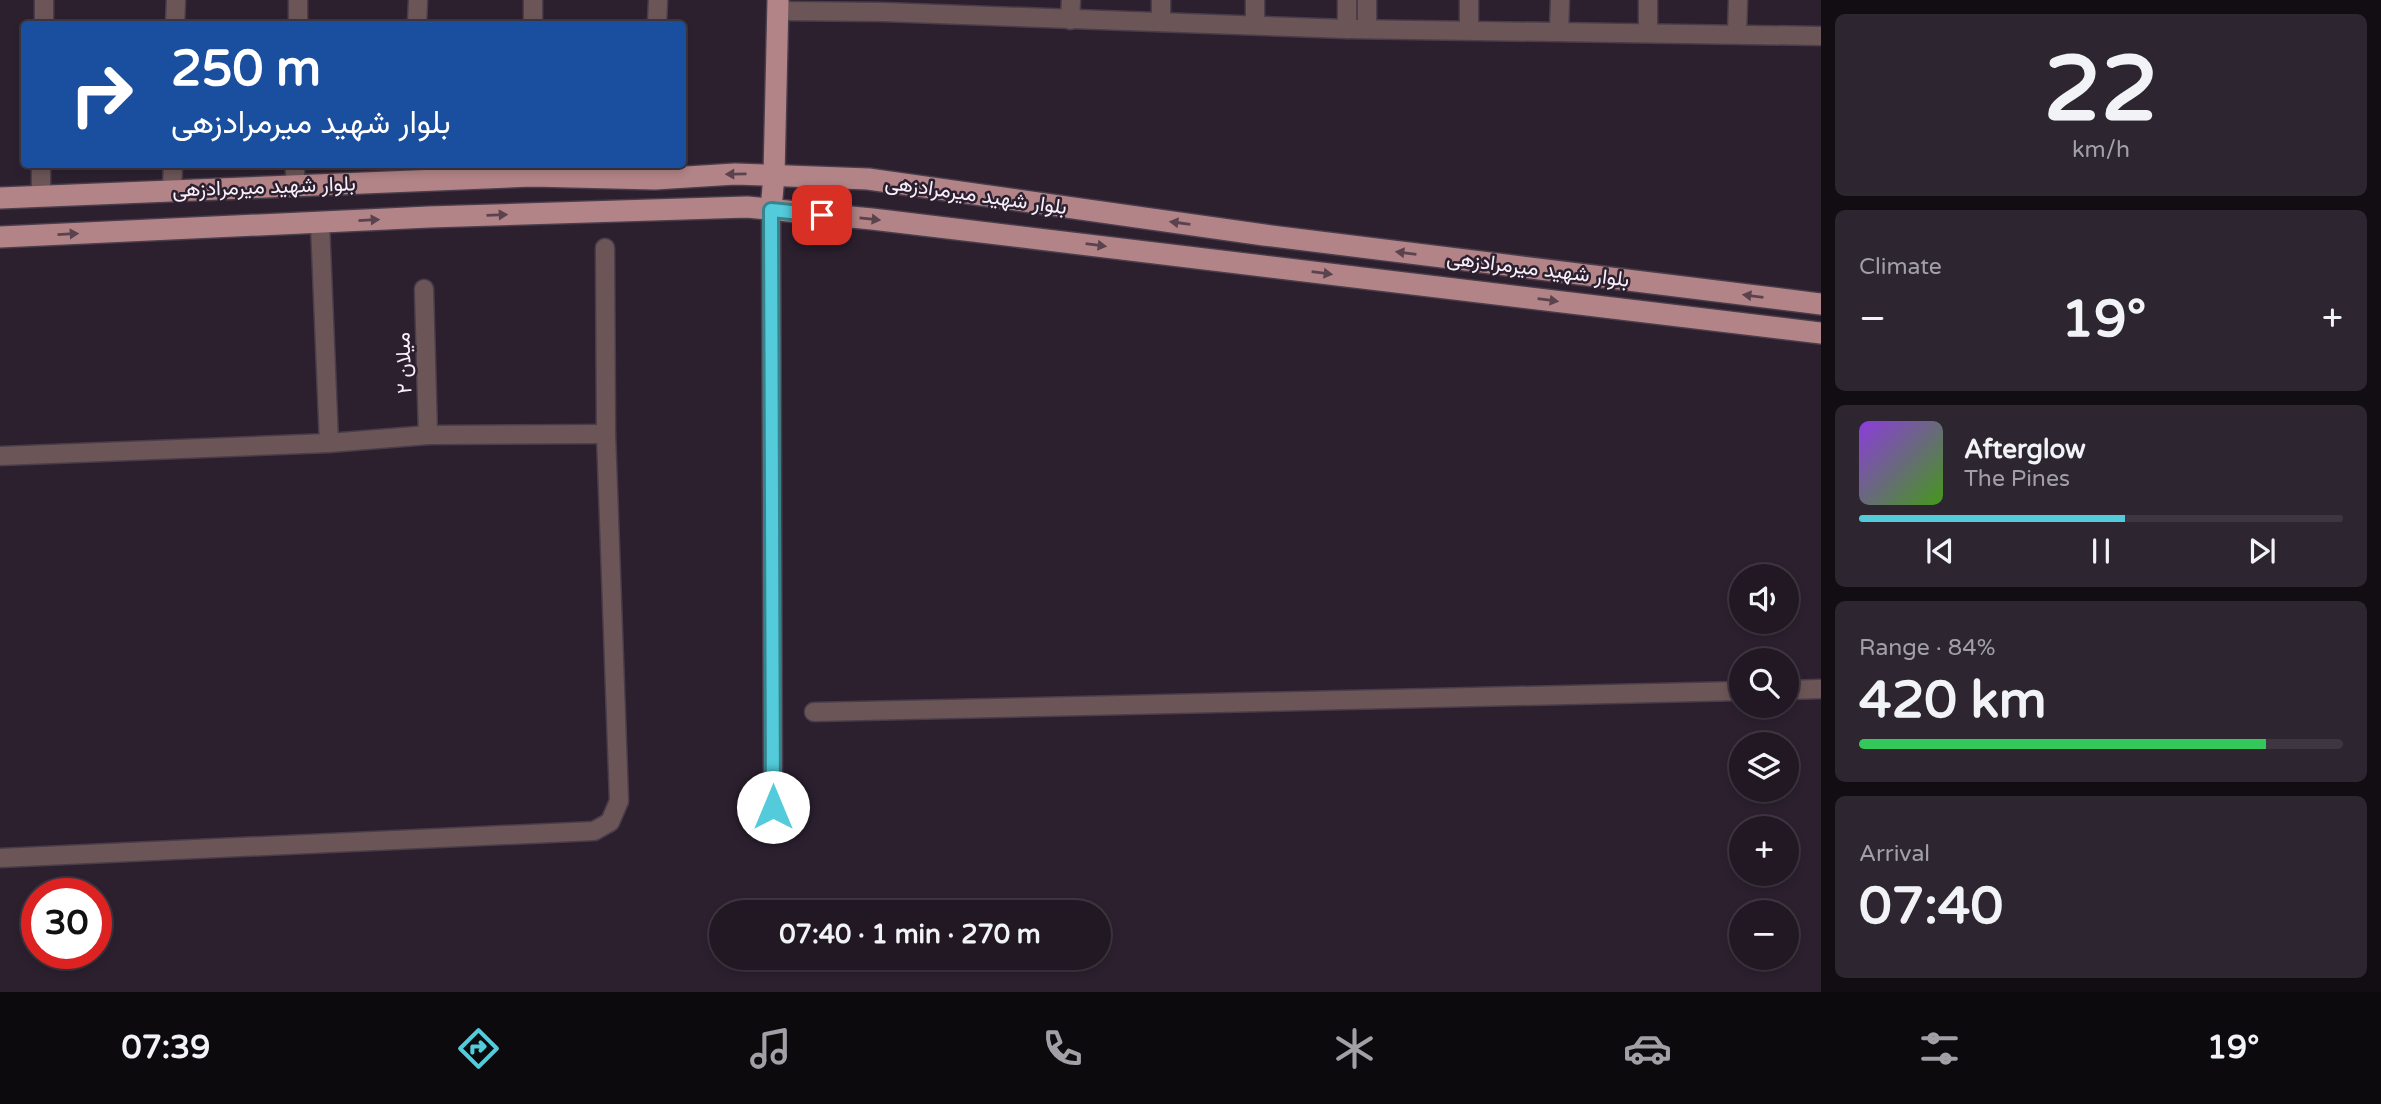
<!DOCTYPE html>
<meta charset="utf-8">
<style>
body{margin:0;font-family:"Varela Round",Vazirmatn,sans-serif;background:#2d2530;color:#f1f3f6;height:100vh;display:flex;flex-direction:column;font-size:26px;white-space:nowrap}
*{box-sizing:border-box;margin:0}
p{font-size:23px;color:#a2a0a6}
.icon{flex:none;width:38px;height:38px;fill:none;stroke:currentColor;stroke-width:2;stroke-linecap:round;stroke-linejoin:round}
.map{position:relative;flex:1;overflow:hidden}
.sheet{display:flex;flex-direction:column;gap:14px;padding:14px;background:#120d13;width:560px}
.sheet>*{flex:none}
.guide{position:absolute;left:21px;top:21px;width:665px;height:147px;border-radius:7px;box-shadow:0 4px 10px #0003,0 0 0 2px #3e3741;background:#1a4fa0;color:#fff;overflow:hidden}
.controls{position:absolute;left:1729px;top:564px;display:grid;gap:14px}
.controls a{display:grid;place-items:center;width:70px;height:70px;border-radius:50%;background:#211823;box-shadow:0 4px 10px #0003,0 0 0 2px #3e3741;font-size:35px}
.speed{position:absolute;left:21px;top:878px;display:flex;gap:14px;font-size:35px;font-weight:700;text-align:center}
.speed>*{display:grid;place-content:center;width:91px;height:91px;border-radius:50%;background:#211823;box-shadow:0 4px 10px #0003,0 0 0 2px #3e3741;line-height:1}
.speed .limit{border:10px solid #d22;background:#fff;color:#111}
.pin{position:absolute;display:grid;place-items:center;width:60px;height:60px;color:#fff;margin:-30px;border-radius:14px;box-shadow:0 4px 10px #0006}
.me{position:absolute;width:77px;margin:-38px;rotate:0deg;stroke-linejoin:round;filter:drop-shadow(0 0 5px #0008)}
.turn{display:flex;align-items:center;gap:24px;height:147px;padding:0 35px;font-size:32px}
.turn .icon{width:91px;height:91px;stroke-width:2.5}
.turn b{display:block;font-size:49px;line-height:60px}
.big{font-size:52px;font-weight:800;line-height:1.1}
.sheet .tile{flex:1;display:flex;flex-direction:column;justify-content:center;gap:10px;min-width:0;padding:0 24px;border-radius:10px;background:#2d2530}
.sheet .dial{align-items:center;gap:0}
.dial b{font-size:91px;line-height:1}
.song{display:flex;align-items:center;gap:21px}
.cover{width:84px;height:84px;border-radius:10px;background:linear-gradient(135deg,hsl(270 70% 55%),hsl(100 70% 35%))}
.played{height:7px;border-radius:4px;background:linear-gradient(90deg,#53cbda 55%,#3e3741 55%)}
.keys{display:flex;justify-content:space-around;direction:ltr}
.heat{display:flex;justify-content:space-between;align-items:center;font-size:38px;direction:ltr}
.charge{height:10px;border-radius:5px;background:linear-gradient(90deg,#34c759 84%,#3e3741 0)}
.trip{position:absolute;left:709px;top:900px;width:402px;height:70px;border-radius:35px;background:#211823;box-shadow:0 4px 10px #0003,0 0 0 2px #3e3741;font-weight:800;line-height:70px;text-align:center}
.dock{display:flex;height:112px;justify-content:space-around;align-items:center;background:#0d0a0e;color:#a2a0a6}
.dock .icon{width:49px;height:49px}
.dock .active{color:#53cbda}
.dock b{font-size:32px;color:#f1f3f6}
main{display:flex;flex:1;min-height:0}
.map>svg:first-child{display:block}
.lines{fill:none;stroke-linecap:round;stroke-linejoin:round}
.minor-casing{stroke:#493d4b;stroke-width:21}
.major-casing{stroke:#493d4b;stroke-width:24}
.minor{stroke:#6c5556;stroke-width:18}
.major{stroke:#b38487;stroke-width:21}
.oneway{fill:#5b434e}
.route-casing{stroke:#36848e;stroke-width:18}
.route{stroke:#53cbda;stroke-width:12}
.labels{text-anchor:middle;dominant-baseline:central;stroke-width:5;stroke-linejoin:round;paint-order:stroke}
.street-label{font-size:21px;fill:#f8effa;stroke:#2c202f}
</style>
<main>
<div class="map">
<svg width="1821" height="992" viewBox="0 0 1821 992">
<rect width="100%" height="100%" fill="#2c202f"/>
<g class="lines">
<g class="minor-casing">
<g id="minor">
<polyline points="778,11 883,12 1347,29 1821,36"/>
<polyline points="1070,20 1071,0"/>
<polyline points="1161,22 1161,0"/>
<polyline points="44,24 44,0"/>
<polyline points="175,24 176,0"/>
<polyline points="298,24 298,0"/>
<polyline points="417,24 418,0"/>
<polyline points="533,24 533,0"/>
<polyline points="657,24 658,0"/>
<polyline points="1255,25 1255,0"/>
<polyline points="1367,28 1367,0"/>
<polyline points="1347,29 1347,0"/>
<polyline points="1469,29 1469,0"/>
<polyline points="1559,31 1560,0"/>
<polyline points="1648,33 1648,0"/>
<polyline points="1737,34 1738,0"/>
<polyline points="295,186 295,164"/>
<polyline points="172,191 173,164"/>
<polyline points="41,197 41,164"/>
<polyline points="771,210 773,807"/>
<polyline points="320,223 329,443"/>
<polyline points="424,289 428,435"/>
<polyline points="0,456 329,443 428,435 606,434"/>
<polyline points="1787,690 1821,689"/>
<polyline points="814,712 1741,691"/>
<polyline points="0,858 594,831 610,822 619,801 606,434 605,248"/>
</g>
</g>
<g class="major-casing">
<g id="major">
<polyline points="0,198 532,176 655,179 735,174 868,179 1264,235 1821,304"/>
<polyline points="771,210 774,175 778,0"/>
<polyline points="0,237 429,217 747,207 872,219 1821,333"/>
</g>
</g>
<use href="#minor" class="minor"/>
<use href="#major" class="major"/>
</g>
<defs><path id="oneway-solid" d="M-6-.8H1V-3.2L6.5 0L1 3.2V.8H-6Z" transform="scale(1.75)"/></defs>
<g class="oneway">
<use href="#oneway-solid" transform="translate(736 174) rotate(179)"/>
<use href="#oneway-solid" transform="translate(497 215) rotate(-2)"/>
<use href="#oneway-solid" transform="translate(870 219) rotate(6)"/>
<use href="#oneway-solid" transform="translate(369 220) rotate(-3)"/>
<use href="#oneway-solid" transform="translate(1180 223) rotate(-172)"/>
<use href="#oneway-solid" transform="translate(68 234) rotate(-3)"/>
<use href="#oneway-solid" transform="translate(1096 245) rotate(7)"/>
<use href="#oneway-solid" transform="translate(1406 253) rotate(-173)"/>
<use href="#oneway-solid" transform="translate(1322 273) rotate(7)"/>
<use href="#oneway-solid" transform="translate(1753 296) rotate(-173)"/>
<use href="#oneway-solid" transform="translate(1548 300) rotate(7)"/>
</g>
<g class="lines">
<g class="route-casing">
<polyline id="route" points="773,807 771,210 822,215"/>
</g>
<use href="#route" class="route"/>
</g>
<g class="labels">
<g class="street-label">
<text transform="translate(264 187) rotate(-2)">بلوار شهید میرمرادزهی</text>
<text transform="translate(976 195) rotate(8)">بلوار شهید میرمرادزهی</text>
<text transform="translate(1538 269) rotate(7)">بلوار شهید میرمرادزهی</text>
<text transform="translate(404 363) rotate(-92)">میلان ۲</text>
</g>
</g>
</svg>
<div class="controls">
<a><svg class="icon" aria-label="sound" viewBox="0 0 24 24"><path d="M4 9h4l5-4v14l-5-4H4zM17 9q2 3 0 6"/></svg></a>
<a><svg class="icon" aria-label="search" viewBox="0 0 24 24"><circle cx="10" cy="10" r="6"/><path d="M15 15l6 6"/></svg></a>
<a><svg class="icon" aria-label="layers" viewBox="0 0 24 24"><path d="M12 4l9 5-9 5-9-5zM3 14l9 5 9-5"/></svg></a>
<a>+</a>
<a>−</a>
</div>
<div class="speed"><div class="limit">30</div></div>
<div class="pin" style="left:822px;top:215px;background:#d93025"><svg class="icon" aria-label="arrive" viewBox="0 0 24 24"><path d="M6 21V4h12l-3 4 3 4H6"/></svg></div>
<svg class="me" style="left:773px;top:807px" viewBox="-20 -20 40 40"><circle r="19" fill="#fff"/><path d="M0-13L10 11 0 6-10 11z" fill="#53cbda"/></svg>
<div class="trip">07:40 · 1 min · 270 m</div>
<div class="guide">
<div class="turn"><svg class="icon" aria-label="right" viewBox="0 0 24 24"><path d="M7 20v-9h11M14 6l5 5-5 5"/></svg><div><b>250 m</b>بلوار شهید میرمرادزهی</div></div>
</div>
</div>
<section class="sheet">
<div class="tile dial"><b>22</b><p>km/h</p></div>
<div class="tile"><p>Climate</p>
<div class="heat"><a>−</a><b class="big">19°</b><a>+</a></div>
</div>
<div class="tile">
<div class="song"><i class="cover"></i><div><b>Afterglow</b><p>The Pines</p></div></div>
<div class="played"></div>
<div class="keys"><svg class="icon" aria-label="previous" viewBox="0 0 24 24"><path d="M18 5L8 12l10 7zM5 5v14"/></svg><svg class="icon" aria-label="pause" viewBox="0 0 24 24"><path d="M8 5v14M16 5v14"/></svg><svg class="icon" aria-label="next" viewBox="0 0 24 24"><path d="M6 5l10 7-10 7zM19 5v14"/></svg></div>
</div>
<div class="tile"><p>Range · 84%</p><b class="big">420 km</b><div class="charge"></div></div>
<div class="tile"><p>Arrival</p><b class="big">07:40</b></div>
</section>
</main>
<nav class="dock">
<b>07:39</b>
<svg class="icon active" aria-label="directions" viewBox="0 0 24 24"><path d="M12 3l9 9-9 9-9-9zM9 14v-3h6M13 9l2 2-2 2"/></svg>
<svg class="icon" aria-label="music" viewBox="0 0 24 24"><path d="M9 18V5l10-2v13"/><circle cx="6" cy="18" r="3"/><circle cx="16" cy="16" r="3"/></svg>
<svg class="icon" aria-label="phone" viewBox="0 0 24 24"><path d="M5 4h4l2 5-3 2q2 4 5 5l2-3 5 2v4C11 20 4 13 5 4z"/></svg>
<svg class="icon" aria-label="climate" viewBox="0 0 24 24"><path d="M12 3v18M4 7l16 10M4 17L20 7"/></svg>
<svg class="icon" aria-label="car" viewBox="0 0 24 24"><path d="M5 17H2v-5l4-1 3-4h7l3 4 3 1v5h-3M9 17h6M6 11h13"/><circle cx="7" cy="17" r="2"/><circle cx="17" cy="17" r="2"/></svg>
<svg class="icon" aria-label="filters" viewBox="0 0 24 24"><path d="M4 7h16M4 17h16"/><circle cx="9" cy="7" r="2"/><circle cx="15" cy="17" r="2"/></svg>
<b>19°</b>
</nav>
